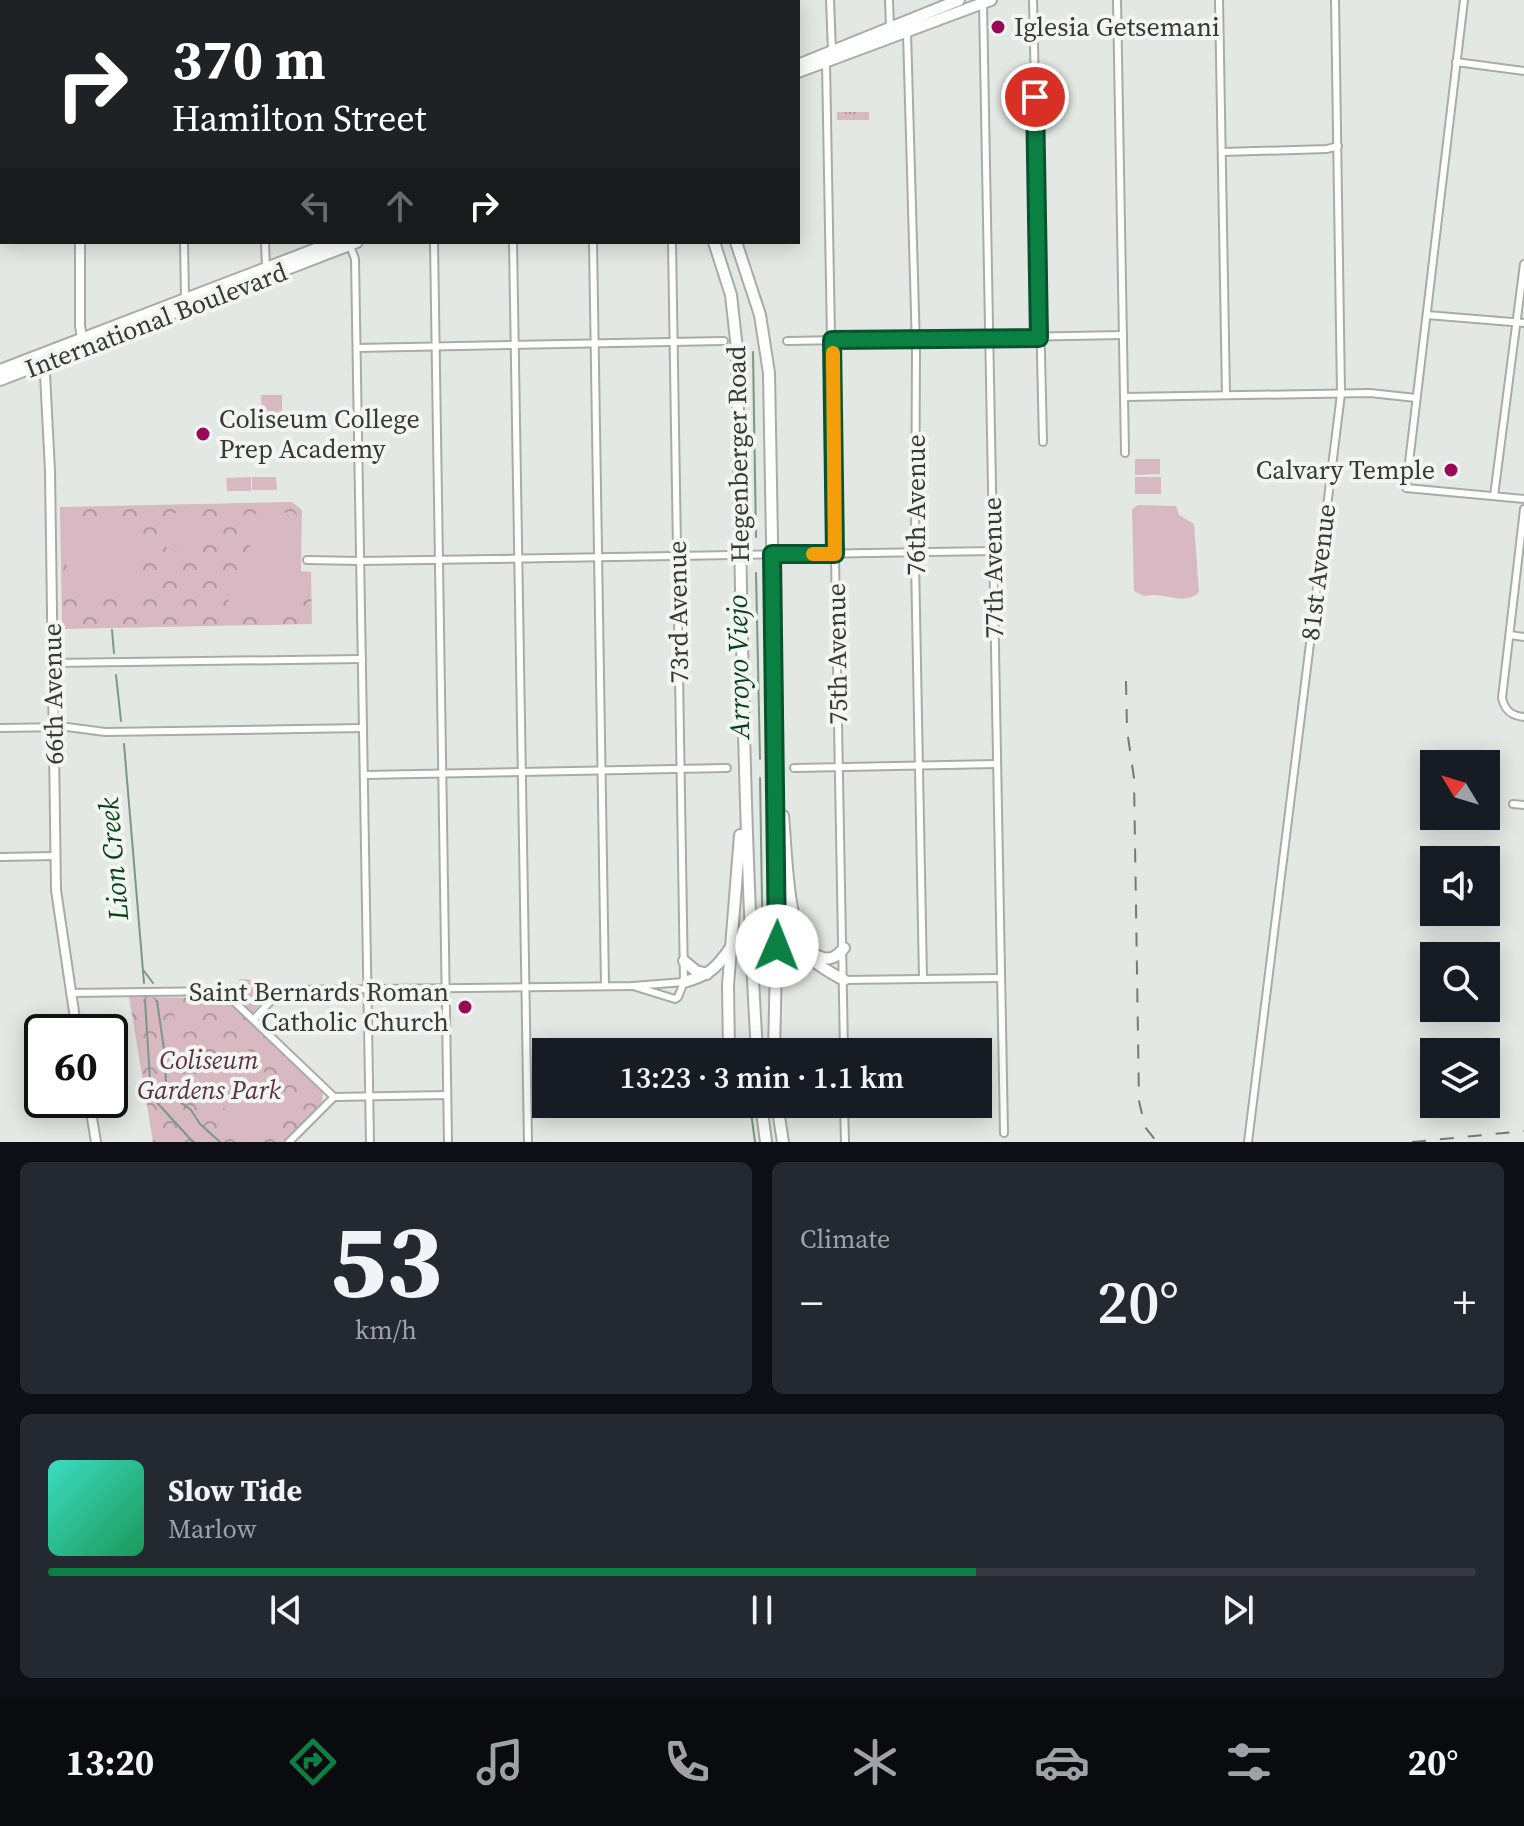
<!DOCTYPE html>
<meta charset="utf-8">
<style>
body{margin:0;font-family:"Source Serif 4",serif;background:#242831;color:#f1f3f6;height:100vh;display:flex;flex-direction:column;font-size:30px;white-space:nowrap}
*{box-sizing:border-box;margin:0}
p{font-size:26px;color:#9ea1a6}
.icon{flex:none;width:44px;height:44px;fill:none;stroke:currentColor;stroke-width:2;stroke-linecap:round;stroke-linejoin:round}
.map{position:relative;height:1142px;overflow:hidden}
.details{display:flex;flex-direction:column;gap:20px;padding:20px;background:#0d0f14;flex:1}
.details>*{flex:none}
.banner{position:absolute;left:0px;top:0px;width:800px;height:244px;box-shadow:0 4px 20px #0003;background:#202124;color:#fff;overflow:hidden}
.needle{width:52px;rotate:308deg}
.buttons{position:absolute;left:1420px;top:750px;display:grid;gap:16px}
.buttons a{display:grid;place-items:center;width:80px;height:80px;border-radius:0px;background:#171b24;box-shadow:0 4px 20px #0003;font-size:40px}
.speed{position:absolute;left:24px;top:1014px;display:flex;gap:16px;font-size:40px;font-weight:700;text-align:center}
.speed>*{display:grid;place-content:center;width:104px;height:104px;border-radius:50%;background:#171b24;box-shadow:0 4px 20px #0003;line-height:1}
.speed .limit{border:4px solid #111;border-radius:12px;background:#fff;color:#111}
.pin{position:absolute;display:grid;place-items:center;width:68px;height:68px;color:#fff;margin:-34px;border:4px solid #fff;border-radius:50%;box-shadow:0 2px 8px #0007}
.me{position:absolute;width:88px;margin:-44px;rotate:1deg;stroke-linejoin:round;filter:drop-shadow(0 0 6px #0008)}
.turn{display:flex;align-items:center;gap:28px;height:168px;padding:0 40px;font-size:36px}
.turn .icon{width:104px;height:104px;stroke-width:2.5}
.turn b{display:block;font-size:56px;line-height:68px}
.lanes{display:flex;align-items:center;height:76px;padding:0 40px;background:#0003;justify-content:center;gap:40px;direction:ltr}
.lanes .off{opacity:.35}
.big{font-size:60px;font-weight:600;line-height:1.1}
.details .widget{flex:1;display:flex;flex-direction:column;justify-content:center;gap:12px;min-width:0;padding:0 28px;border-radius:12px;background:#242831}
.details .dial{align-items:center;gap:0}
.dial b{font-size:104px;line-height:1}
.song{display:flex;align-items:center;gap:24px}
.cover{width:96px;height:96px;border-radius:12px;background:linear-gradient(135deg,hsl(170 70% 55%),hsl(150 70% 35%))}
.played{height:8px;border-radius:4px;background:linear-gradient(90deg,#0b8043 65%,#363941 65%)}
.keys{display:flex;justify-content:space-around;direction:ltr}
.heat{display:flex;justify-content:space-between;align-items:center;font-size:44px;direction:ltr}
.details .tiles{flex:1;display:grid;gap:20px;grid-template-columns:1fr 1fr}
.widget:last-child{grid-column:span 2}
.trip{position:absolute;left:532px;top:1038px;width:460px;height:80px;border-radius:0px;background:#171b24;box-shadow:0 4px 20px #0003;font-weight:600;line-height:80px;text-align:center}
.tab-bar{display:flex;height:128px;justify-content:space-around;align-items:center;background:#090b0e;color:#9ea1a6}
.tab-bar .icon{width:56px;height:56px}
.tab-bar .current{color:#0b8043}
.tab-bar b{font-size:36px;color:#f1f3f6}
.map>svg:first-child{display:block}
.grass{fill:url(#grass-tufts)}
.park{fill:url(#park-crowns)}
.garden{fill:#d7b8c3}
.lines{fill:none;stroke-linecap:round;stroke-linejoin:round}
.stream{stroke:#7b9982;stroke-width:2}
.minor-casing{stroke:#a8aca8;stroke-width:10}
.tertiary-casing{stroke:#a8aca8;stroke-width:12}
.secondary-casing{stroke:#a8aca8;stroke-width:13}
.primary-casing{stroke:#a8aca8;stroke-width:14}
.minor{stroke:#fff;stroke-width:6}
.tertiary{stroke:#fff;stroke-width:8}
.secondary{stroke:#fff;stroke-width:9}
.primary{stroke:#fff;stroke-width:10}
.rail{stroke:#767977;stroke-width:2;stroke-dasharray:14 14;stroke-linecap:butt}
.route-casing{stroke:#07532c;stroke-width:20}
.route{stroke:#0b8043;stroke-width:14}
.slow{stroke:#f59e0b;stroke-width:14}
.poi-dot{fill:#99095a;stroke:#f1f6f1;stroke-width:3}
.labels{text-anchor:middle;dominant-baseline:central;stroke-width:8;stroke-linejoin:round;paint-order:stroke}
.poi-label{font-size:26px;fill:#373938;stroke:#f1f6f1;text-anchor:start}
.street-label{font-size:26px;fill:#373938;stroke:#f1f6f1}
.park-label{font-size:26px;font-style:italic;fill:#602e43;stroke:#f1f6f1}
.water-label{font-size:28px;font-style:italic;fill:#0a3e1d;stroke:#f1f6f1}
</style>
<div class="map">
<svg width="1524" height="1142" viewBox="0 0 1524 1142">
<defs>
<pattern id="grass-tufts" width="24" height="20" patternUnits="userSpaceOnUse" patternTransform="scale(2)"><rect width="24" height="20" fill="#d7b8c3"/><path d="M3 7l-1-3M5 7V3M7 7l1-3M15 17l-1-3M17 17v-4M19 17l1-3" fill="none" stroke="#af979f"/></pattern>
<pattern id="park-crowns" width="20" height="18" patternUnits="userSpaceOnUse" patternTransform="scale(2)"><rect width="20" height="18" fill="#d7b8c3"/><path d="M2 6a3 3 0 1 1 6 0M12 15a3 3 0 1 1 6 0" fill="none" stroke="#af979f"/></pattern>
</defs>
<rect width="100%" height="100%" fill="#e3e8e4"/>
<rect class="grass" x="837" y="112" width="32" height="8"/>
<g class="park">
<polygon points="292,502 302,510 301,571 311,572 312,624 62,629 60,507"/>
<polygon points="240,979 259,981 272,991 247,1019 323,1092 322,1102 283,1142 153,1142 129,997 218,998 236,987"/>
</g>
<g class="garden">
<polygon points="261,395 282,395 282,417 262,418"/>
<polygon points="1135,459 1160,459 1160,474 1135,475"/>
<polygon points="251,477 251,491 227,491 226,478"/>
<polygon points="252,477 276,477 277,490 252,490"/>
<rect x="1135" y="477" width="26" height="17"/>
<path d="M1138 505 1176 506 1179 515 1194 524 1199 592C1184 607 1164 591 1144 596L1134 591 1132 509Z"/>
<path d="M294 512 298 518 300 610 295 615 228 618C227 589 233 571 255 551 243 539 237 532 238 515Z"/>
<path d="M171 513 200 514 204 539C195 558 181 555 165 547V518Z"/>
<path d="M127 521 138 531 139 597C126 597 112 600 100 598 64 594 63 552 63 525Z"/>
<polygon points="190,1005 190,1032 175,1032 174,1006"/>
<polygon points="242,1041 291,1108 247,1140 198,1073"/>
</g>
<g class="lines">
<g class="stream">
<polyline points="753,352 756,537"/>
<polyline points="756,573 760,759"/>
<polyline points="112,630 114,653"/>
<polyline points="116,675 121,721"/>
<polyline points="124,744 144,983"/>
<polyline points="760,778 763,961"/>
<polyline points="144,971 153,983"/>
<polyline points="145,1000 151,1096 193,1142"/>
<polyline points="157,1001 165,1056 166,1086 169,1094 191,1110 200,1124 220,1142"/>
<polyline points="750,1105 755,1142"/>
</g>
<g class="minor-casing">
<g id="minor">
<polyline points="136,0 136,2"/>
<polyline points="217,0 217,2"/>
<polyline points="296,0 296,2"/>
<polyline points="343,0 343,2"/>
<polyline points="415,0 415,2"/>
<polyline points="466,0 466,2"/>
<polyline points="557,0 557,2"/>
<polyline points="757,0 757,2"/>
<polyline points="830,0 832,51"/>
<polyline points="889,0 890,27"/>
<polyline points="1033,0 1043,442"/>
<polyline points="1117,0 1125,453"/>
<polyline points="1219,0 1226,395"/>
<polyline points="1464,0 1406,488 1524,499"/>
<polyline points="983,3 1004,1133"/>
<polyline points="907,32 916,348 915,560 923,979"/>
<polyline points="1456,62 1524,71"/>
<polyline points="826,63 844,1052"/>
<polyline points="1222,152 1327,149 1338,146"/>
<polyline points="184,242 185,298"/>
<polyline points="265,242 266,268"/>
<polyline points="434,242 448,1142"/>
<polyline points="513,242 528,1142"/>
<polyline points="593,242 605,986"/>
<polyline points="349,243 355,259 370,1142"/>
<polyline points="1427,315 1524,323"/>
<polyline points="787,341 1123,335"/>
<polyline points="357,348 724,341"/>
<polyline points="1124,397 1370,393 1416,398"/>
<polyline points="1494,496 1524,264"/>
<path d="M1524 509 1502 698C1505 711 1512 716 1524 717"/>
<polyline points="307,560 360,561 993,551"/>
<polyline points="1510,635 1524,637"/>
<polyline points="53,663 362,659"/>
<polyline points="0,728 67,727 105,732 363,728"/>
<polyline points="794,768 996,764"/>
<polyline points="364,775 727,768"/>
<polyline points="1513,804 1524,805"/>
<polyline points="0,857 55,856"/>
<polyline points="844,980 1001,978"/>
<polyline points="633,986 675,999 678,997 684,982 672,242"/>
<polyline points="70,993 223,991 334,1097 447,1095"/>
<polyline points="254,1019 278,993 286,990 633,986 684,982"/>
<polyline points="844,1104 845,1142"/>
<polyline points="289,1142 334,1097"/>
<polyline points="1248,1142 1341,394 1335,0"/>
</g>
</g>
<g class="tertiary-casing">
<g id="tertiary">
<polyline points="71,0 72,2"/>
<polyline points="80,242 80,326 83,344"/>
<polyline points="41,359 45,374 50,471 56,890 77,1032"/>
<polyline points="89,1100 96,1142"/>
</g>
</g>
<g class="secondary-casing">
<g id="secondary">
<polyline points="656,0 656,2"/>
<polyline points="670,0 670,2"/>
</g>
</g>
<g class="primary-casing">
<g id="primary">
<polyline points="798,65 959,0"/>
<polyline points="798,72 991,0"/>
<path d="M714 242 731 295 737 349C741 583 743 818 757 1052"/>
<polyline points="736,242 760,315 769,373 778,873 774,1052"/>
<polyline points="0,370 334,242"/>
<polyline points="0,380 357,242"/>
<path d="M783 816C787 855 786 928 812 959 821 968 833 974 844 980"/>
<path d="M812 953C825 961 834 961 844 948"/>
<polyline points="684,961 696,971 707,974"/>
<path d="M684 982C709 975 716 969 731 947"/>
<polyline points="729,1052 728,985 740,835"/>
<polyline points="761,1104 766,1142"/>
<polyline points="777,1104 783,1142"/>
</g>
</g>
<use href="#minor" class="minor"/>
<use href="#tertiary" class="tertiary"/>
<use href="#secondary" class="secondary"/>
<use href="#primary" class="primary"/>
<g class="rail">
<polyline points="1126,681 1127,730 1134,778 1139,1101 1145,1127 1157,1142"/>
<polyline points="1412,1142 1524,1131"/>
</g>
</g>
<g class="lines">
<g class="route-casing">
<polyline id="route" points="777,946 772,554 835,554 832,340 1039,338 1035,97"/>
</g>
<use href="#route" class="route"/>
<polyline class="slow" points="813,554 835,554 833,353"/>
</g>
<g class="poi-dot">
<circle cx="998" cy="27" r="8"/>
<circle cx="203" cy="434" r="8"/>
<circle cx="1451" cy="470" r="8"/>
<circle cx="465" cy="1007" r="8"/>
</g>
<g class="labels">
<g class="poi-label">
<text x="1014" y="27">Iglesia Getsemani</text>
<text x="219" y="419">Coliseum College<tspan x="219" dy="30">Prep Academy</tspan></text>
<text x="1435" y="470" text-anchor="end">Calvary Temple</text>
<text x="449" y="992" text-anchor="end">Saint Bernards Roman<tspan x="449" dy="30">Catholic Church</tspan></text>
</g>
<g class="street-label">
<text transform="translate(156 320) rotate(-21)">International Boulevard</text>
<text transform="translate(738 454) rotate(-91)">Hegenberger Road</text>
<text transform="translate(916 505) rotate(-90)">76th Avenue</text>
<text transform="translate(993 568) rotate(-91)">77th Avenue</text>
<text transform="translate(1318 572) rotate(-83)">81st Avenue</text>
<text transform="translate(678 612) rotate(-91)">73rd Avenue</text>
<text transform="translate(837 654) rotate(-91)">75th Avenue</text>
<text transform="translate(53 694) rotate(-91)">66th Avenue</text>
</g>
<g class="park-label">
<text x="209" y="1060">Coliseum<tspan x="209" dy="30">Gardens Park</tspan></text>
</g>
<g class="water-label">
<text transform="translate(738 667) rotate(-91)">Arroyo Viejo</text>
<text transform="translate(113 859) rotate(-95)">Lion Creek</text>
</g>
</g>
</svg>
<div class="buttons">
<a><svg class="needle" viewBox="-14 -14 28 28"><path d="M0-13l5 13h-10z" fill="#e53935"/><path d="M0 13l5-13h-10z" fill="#9ea1a6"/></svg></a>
<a><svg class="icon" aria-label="sound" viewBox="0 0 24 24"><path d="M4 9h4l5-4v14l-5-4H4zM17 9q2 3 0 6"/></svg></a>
<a><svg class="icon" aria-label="search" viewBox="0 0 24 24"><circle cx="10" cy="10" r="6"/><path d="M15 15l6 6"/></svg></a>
<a><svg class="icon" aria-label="layers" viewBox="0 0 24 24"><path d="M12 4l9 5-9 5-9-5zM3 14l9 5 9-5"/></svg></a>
</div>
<div class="speed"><div class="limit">60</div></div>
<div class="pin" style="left:1035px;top:97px;background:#d93025"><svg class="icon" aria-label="arrive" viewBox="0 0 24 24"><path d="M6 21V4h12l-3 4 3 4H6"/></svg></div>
<svg class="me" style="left:777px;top:946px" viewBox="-20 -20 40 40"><circle r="19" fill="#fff"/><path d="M0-13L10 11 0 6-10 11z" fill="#0b8043"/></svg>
<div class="trip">13:23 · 3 min · 1.1 km</div>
<div class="banner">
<div class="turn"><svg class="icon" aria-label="right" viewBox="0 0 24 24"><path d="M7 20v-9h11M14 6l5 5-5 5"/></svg><div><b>370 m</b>Hamilton Street</div></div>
<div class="lanes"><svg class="icon off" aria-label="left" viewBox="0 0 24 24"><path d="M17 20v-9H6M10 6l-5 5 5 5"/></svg><svg class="icon off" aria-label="ahead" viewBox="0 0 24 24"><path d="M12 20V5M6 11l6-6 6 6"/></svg><svg class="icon" aria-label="right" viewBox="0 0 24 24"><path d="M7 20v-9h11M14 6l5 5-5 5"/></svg></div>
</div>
</div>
<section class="details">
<div class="tiles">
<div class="widget dial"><b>53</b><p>km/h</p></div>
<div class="widget"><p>Climate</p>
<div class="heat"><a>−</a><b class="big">20°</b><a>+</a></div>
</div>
<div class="widget">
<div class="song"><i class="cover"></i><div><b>Slow Tide</b><p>Marlow</p></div></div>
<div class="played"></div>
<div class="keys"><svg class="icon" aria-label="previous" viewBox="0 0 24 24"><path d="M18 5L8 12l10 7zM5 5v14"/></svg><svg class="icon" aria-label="pause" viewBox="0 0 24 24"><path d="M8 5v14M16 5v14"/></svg><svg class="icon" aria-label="next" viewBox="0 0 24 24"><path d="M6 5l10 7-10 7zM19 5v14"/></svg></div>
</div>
</div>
</section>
<nav class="tab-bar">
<b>13:20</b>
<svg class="icon current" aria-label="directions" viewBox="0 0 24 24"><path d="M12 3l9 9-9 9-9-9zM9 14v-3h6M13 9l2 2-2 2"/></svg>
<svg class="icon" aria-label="music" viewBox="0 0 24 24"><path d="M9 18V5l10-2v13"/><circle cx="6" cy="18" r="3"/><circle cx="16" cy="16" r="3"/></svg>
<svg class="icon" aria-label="phone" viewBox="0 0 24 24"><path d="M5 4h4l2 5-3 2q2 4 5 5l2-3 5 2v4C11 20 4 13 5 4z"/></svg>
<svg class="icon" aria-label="climate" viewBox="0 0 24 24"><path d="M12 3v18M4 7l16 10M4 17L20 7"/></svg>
<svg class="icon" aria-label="car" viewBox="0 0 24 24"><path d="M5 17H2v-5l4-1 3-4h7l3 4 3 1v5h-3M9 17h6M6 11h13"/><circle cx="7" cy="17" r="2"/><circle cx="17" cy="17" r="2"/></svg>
<svg class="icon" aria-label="filters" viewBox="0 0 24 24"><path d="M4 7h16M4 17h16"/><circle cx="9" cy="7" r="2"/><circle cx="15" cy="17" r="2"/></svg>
<b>20°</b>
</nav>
